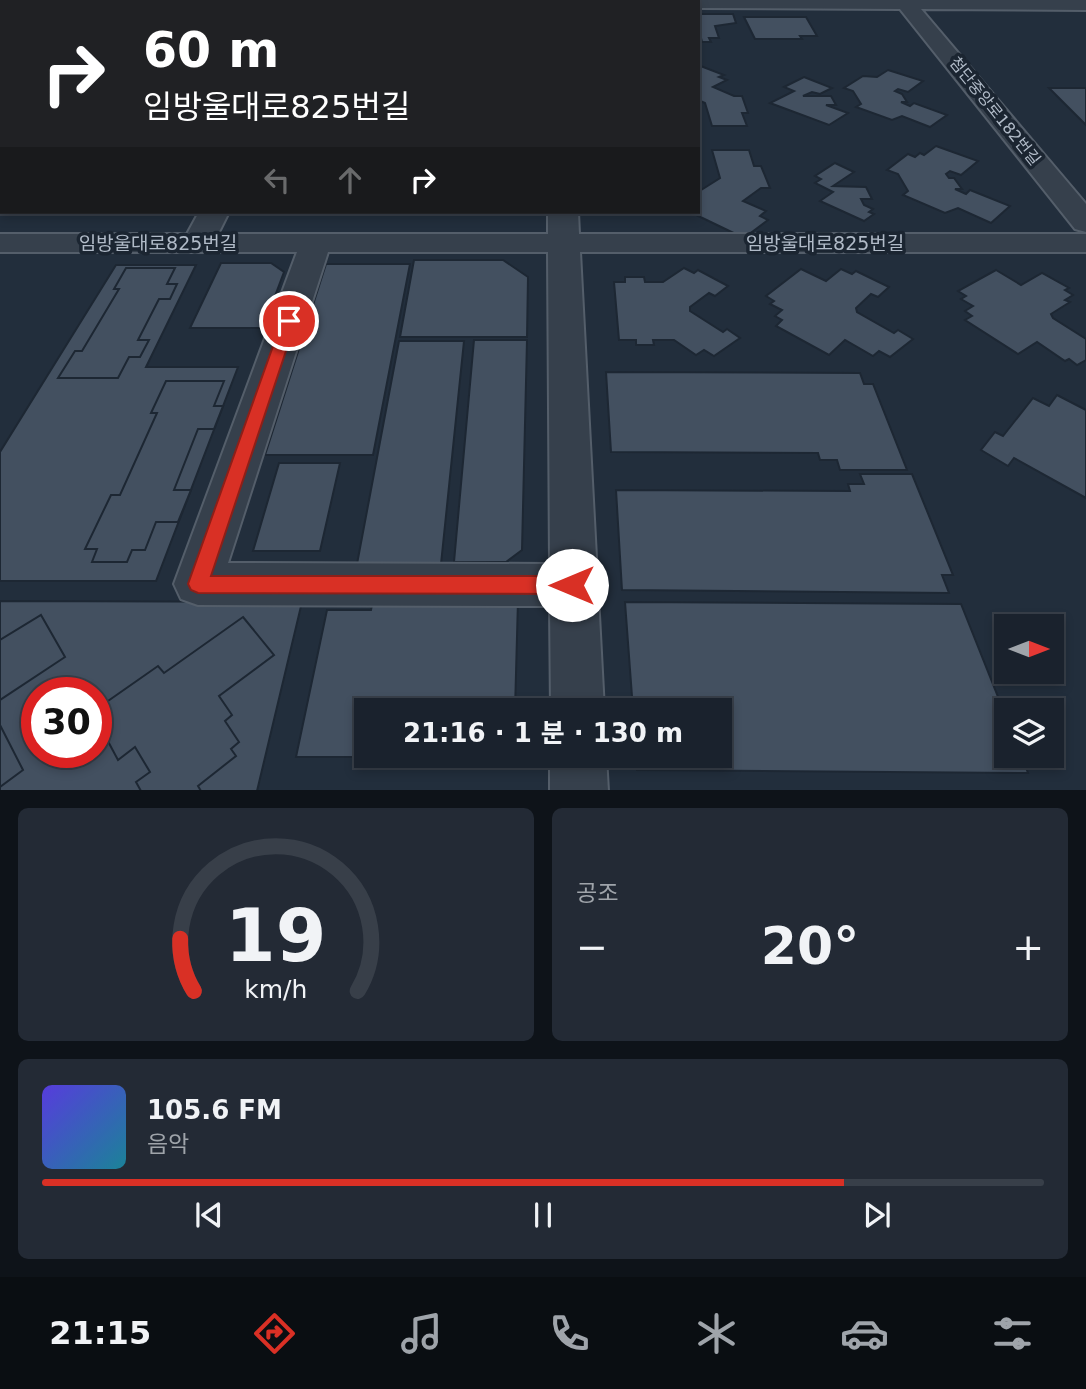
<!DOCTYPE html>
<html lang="ko">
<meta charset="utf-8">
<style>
body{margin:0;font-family:"DejaVu Sans","Noto Sans KR",sans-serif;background:#232a35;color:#f1f3f6;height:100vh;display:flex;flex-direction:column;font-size:26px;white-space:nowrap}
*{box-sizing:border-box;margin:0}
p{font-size:23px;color:#9fa4aa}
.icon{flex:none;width:38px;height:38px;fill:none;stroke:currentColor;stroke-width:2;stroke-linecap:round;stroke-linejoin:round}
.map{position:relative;height:790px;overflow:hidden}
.details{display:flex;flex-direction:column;gap:18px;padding:18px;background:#0e1319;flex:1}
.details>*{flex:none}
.banner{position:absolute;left:0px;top:0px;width:700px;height:214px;box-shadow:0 4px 10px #0003,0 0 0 2px #383f49;background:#202124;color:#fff;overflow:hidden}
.needle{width:46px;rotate:90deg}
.fabs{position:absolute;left:994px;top:614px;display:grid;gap:14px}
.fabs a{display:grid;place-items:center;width:70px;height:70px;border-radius:0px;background:#1a222d;box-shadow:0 4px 10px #0003,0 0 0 2px #383f49;font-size:35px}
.speed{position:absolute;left:21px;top:677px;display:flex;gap:14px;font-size:35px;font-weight:700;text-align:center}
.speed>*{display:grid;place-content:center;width:91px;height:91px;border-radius:50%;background:#1a222d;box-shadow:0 4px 10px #0003,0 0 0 2px #383f49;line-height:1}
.speed .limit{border:10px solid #d22;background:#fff;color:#111}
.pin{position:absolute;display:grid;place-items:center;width:60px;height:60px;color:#fff;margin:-30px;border:4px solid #fff;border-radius:50%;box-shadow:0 2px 7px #0007}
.me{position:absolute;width:77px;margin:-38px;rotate:270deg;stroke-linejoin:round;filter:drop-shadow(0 0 5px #0008)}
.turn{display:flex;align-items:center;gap:24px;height:147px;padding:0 28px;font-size:32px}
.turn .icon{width:91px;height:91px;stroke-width:2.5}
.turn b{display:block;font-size:49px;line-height:60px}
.lanes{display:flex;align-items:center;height:66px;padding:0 28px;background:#0003;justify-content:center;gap:35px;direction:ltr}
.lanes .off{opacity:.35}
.big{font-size:52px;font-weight:700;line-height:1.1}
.details .widget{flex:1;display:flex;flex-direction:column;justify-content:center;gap:10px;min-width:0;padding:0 24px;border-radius:10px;background:#232a35}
.details .dial{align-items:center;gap:0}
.dial svg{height:182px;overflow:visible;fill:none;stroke:#383f49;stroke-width:7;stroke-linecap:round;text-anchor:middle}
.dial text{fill:#f1f3f6;stroke:none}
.song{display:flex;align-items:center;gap:21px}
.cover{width:84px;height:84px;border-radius:10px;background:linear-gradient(135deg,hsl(250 70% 55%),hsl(190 70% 35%))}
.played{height:7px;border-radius:4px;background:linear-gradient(90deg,#d93025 80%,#383f49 80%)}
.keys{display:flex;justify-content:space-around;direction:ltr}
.heat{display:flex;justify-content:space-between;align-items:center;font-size:38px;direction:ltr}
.details .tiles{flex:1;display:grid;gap:18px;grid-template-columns:1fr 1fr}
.widget:last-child{grid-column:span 2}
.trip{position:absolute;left:354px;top:698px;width:378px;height:70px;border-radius:0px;background:#1a222d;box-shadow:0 4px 10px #0003,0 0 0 2px #383f49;font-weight:700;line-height:70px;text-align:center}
.tabs{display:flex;height:112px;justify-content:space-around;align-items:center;background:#0a0e12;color:#9fa4aa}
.tabs .icon{width:49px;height:49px}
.tabs .selected{color:#d93025}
.tabs b{font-size:32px;color:#f1f3f6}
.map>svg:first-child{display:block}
.building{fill:#435060;stroke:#1d2733;stroke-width:2;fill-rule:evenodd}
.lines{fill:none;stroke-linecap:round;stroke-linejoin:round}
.minor-casing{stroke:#545e6a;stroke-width:4}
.minor{fill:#36404c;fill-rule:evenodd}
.route{fill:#d93025;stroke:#8d1f18;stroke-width:2}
.labels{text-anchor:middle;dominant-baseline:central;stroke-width:7;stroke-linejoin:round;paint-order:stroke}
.far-street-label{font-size:16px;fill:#b1bbc8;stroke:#1b2531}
.street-label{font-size:19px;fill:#b1bbc8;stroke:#1b2531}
</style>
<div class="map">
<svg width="1086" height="791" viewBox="0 0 1086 791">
<rect width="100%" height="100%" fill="#222e3c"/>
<g class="building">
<polygon points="698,14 733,14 736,23 715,26 719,38 709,38 711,42 702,42 701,38 698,38"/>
<polygon points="744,17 806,17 817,36 800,36 802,39 755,39"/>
<polygon points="698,65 724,75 719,77 727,80 713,87 734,96 742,96 748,113 742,113 747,126 712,126 705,103 698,100"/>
<polygon points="888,70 923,81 908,92 898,89 895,91 902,94 907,102 901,102 910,106 914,103 947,115 930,127 902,116 892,120 856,107 861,104 853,91 844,88 863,76 877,77"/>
<polygon points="804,77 832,88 820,94 812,92 803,96 831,96 836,105 826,105 848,113 829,125 770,103 794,91 784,87"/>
<polygon points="1049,88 1086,88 1086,125"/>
<polygon points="936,146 978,161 961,175 950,171 946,174 949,178 954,178 962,189 955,189 966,194 970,190 1010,206 991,223 958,208 945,213 903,195 908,191 898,174 887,170 908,154 915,157 920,153 924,155"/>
<polygon points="712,150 749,150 754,166 761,166 770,188 761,188 743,201 766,211 760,216 768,220 744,238 690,212 698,212 698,192 720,178"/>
<polygon points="835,163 854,172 833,186 866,187 872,199 861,199 864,205 873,209 869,212 874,214 864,221 820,201 833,192 815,183 821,179 815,176"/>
<polygon points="255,212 522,212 255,213"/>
<polygon points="414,260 503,260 528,277 527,337 400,337"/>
<polygon points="221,263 271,263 284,272 263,328 190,328"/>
<polygon points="326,264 410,264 373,455 265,455"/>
<polygon points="116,265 196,265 146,367 238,367 156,581 0,581 0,452"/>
<polygon points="126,268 175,268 167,284 177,284 170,299 159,299 138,340 149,340 140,357 129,357 118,378 58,378 75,351 82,351 119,289 114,289"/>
<polygon points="684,268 694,273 698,270 728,286 715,296 709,293 690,307 690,311 723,332 727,329 740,338 714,356 704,350 696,355 674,340 653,340 654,345 636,345 636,340 619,340 614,282 625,282 625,277 644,277 645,282 663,282"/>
<polygon points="801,269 826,281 841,269 852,274 856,271 889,287 878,297 871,294 856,308 857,312 894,333 898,330 913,339 890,357 879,351 873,356 845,340 829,355 776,326 782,320 775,316 782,310 770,304 774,301 766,296"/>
<polygon points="996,270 1021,285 1042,273 1069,288 1065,290 1073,295 1065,300 1070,302 1051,314 1053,318 1086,339 1086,360 1077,365 1069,359 1065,361 1037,342 1018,354 965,320 972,316 965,311 973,306 961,299 966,296 958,291"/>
<polygon points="474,340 527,340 522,550 506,562 454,562"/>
<polygon points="399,341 464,341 441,564 357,564"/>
<polygon points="606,372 860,373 864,384 873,384 907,470 840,470 837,460 820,460 818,453 611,452"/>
<polygon points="166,381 224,381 214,406 223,406 214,429 198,429 174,490 191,490 178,522 156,522 145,550 132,550 127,562 92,562 97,549 85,549 111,495 120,495 157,413 151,413"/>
<polygon points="1057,395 1086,410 1086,498 1014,458 1008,466 981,450 995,432 1003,436 1033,398 1049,406"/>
<polygon points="279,463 340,463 320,551 253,551"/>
<polygon points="860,474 912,474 953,575 942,575 949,593 622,590 616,490 850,491 848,484 864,484"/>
<polygon points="373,600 518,600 515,710 366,710 366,756 514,757 296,757 327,610 371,610"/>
<path d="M0 601 302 602 257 791H0ZM37 693H96V752H37Z"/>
<polygon points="625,602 961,604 1006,717 1006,756 1022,756 1028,773 637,770 636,756 719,756 719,710 633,710"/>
<polygon points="41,615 65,657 0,700 0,640"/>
<polygon points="243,617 274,655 219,696 232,715 225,721 239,742 231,749 236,756 198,786 201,791 141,791 136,782 150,772 135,747 118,760 103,732 110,727 98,708 158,666 164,673"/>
<polygon points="0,725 23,770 0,787"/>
</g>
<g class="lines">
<g class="minor-casing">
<g id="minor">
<polygon points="0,0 1086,0 1086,10 921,9 1086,204 1086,232 1075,229 900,9 698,8 698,2 2,2 0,8"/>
<polygon points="0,84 2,84 0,100"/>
<path d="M199 212H229L218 234H548V212H578L579 234H1086V252H580L604 710H551L550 606 198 605 181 599 174 584 297 252H0V234H187ZM328 252H548L550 564 228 563Z"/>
<polygon points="550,756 606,756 608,791 550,791"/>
</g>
</g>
<use href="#minor" class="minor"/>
</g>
<polygon class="route" points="289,317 296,321 211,576 572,576 579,579 582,585 579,591 572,594 198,593 191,590 188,584 282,321"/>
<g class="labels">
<g class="far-street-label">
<text transform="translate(995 111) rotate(51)">첨단중앙로182번길</text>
</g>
<g class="street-label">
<text x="158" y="243">임방울대로825번길</text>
<text x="825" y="243">임방울대로825번길</text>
</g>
</g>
</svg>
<div class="fabs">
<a><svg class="needle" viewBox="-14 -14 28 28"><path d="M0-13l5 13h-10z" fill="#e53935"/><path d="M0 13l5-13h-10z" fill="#9fa4aa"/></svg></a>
<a><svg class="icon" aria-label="layers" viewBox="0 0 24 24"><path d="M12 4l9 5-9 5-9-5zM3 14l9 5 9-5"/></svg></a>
</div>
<div class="speed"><div class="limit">30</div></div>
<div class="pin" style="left:289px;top:321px;background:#d93025"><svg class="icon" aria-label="arrive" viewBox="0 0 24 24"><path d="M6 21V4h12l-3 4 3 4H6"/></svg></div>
<svg class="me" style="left:572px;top:585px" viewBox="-20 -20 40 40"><circle r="19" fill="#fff"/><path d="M0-13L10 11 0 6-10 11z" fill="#d93025"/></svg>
<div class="trip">21:16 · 1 분 · 130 m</div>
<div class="banner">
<div class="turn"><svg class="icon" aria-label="right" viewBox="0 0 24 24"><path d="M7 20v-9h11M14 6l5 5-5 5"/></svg><div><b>60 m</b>임방울대로825번길</div></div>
<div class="lanes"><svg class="icon off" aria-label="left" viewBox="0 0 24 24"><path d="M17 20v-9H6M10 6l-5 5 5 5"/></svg><svg class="icon off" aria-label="ahead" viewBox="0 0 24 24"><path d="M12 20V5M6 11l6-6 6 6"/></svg><svg class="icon" aria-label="right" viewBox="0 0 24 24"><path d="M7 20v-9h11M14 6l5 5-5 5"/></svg></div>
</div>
</div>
<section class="details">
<div class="tiles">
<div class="widget dial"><svg viewBox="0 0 100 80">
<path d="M14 69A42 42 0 1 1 86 69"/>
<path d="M14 69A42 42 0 0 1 8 46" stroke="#d93025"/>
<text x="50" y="56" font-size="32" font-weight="700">19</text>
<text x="50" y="72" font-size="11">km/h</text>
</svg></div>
<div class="widget"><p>공조</p>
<div class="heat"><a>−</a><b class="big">20°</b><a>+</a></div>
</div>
<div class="widget">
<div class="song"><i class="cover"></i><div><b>105.6 FM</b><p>음악</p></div></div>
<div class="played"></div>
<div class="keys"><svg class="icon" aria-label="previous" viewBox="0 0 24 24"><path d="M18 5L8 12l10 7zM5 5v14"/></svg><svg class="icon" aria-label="pause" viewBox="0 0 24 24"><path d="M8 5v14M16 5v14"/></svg><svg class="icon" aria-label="next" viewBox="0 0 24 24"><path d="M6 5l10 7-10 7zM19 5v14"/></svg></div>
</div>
</div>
</section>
<nav class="tabs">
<b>21:15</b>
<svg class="icon selected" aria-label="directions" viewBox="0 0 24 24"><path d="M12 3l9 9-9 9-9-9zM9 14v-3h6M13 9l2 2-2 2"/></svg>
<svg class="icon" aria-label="music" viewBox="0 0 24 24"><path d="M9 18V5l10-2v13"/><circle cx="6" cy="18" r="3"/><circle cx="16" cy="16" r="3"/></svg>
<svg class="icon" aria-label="phone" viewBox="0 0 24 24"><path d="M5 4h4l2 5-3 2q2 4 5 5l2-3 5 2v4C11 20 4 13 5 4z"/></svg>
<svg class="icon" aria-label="climate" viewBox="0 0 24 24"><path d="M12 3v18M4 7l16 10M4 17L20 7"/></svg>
<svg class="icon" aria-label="car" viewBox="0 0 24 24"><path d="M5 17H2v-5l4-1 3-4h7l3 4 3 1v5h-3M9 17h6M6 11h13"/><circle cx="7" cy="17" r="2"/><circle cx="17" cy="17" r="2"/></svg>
<svg class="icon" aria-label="filters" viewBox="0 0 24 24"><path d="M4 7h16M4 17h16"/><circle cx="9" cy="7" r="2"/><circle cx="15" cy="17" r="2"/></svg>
</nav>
